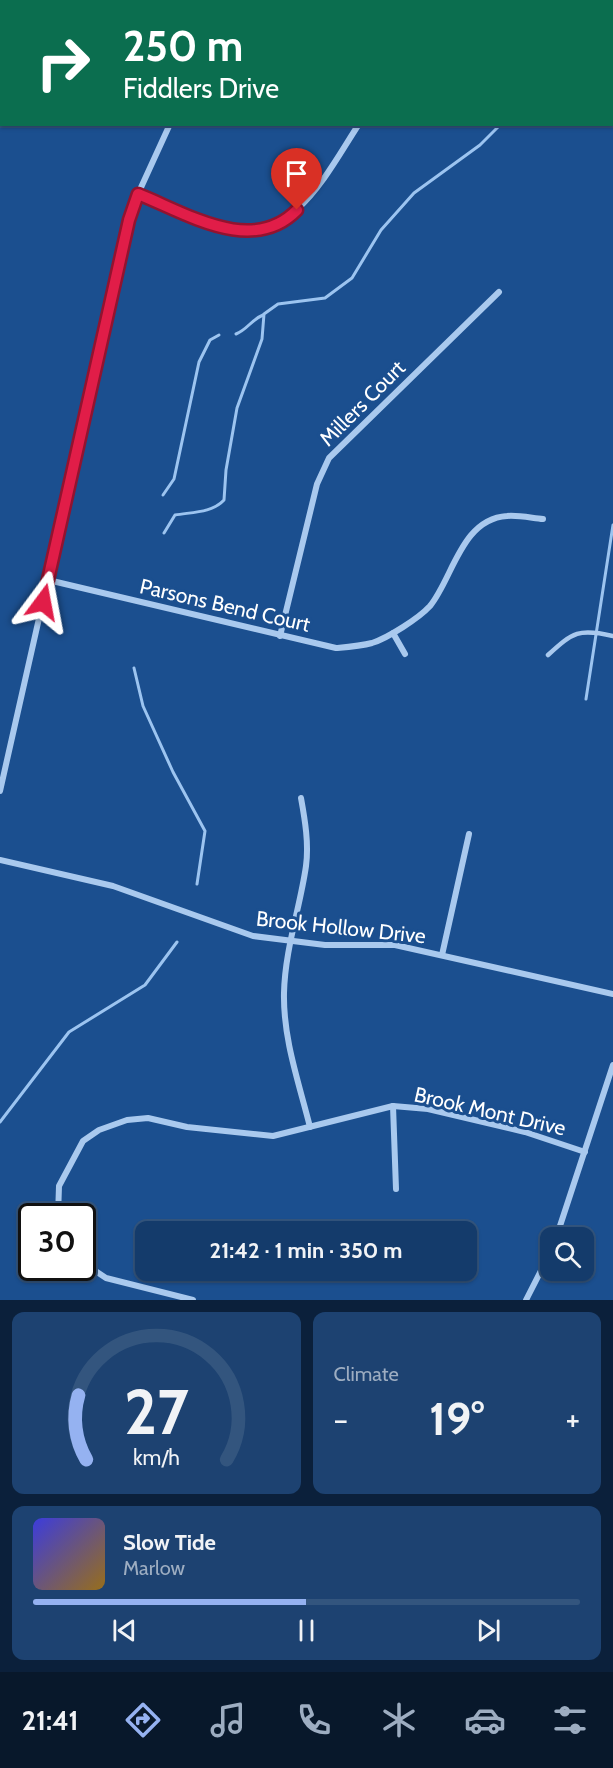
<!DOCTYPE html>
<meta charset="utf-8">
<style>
body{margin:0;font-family:Cabin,sans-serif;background:#1d4271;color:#f1f3f6;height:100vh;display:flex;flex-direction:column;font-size:22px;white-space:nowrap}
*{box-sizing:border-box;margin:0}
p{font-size:20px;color:#9dadc1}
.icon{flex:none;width:33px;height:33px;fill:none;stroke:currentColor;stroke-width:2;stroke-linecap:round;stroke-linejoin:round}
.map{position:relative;height:1300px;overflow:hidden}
.sheet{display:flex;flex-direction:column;gap:12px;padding:12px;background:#0b203b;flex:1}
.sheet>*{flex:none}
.top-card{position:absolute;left:0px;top:0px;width:614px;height:126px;box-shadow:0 2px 4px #0004,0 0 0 2px #33557e;background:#0b6e4f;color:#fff;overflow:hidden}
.fabs{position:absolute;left:540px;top:1227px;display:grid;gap:12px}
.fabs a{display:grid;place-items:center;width:54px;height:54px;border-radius:12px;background:#143b6b;box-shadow:0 2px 4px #0004,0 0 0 2px #33557e;font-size:30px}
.speed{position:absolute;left:18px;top:1203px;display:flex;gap:12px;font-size:30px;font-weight:700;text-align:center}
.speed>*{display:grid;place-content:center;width:78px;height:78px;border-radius:50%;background:#143b6b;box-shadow:0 2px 4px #0004,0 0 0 2px #33557e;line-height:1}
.speed .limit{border:3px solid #111;border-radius:9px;background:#fff;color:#111}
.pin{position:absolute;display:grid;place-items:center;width:51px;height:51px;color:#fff;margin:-62px -26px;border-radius:50% 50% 50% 0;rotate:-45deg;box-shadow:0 0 6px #0007}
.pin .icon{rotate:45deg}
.me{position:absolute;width:66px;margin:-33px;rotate:13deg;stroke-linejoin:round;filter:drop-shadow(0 0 4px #0008)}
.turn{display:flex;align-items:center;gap:21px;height:126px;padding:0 24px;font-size:27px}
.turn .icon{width:78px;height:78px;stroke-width:2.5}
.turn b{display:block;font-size:42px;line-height:51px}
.big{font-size:45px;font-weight:800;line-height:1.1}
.sheet .card{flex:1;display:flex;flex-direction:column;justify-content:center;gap:9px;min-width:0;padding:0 21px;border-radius:12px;background:#1d4271}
.sheet .dial{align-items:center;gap:0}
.dial svg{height:156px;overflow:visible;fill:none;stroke:#33557e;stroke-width:7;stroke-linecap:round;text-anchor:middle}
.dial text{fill:#f1f3f6;stroke:none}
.song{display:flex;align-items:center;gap:18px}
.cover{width:72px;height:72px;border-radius:9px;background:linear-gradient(135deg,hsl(240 70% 55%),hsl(40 70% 35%))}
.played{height:6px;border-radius:3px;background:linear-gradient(90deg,#95b2f1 50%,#33557e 50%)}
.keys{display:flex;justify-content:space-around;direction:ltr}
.heat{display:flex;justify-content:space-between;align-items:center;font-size:33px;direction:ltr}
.sheet .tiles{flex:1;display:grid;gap:12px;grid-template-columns:1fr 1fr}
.card:last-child{grid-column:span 2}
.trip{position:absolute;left:135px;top:1221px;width:342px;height:60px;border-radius:12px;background:#143b6b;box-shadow:0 2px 4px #0004,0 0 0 2px #33557e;font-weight:800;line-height:60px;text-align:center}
.dock{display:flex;height:96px;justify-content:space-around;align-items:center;background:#08182b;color:#9dadc1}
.dock .icon{width:42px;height:42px}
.dock .current{color:#95b2f1}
.dock b{font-size:27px;color:#f1f3f6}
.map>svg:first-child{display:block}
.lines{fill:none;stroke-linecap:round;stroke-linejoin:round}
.stream{stroke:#9cc4f0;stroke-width:3}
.lane{stroke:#a9c9ee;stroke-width:4.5}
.street{stroke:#a9c9ee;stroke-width:6}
.route-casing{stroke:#92132f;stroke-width:15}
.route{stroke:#e11d48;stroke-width:10}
.labels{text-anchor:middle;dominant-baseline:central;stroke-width:6;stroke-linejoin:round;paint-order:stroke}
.street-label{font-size:21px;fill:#fff;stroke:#1b4f8f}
</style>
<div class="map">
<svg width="613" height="1300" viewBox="0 0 613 1300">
<rect width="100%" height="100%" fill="#1b4f8f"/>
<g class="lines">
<g class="stream">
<polyline points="579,2 580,0"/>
<polyline points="612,45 613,46"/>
<path d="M236 334C248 329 251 320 263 315"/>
<polyline points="163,495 174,479 199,362 210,340 219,335"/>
<path d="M164 533 175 515C192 512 212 513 224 500L226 470 237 408 262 339 264 314 278 304 325 298 352 278 381 230 414 193 480 145 501 124"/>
<polyline points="134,668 143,706 173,772 205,831 197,884"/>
<polyline points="586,699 613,525"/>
<polyline points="0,1122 69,1032 145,985 177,942"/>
</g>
<path class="lane" d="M548 655C573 632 579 628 613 636"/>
<g class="street">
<polyline points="345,0 346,2"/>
<polyline points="269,2 271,0"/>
<path d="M138 194C166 205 195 220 224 228 292 248 328 171 359 124"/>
<path d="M48 580 336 648C348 647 361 646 372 643 388 638 419 618 430 606 453 578 461 519 507 516 518 515 532 518 543 519"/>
<polyline points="393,633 405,654"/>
<polyline points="280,636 317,484 329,458 499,292"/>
<polyline points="0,791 129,220 138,194 170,124"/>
<path d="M301 798C305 820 309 844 306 866 300 908 285 949 284 993 283 1039 299 1083 310 1127"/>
<polyline points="0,860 113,886 253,936 325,945 395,945 613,994"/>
<polyline points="442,955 469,834"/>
<polyline points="393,1106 396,1189"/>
<polyline points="58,1216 59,1186 83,1141 99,1130 127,1120 148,1118 187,1127 273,1136 393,1106 428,1109 525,1132 585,1152"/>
<polyline points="556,1238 613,1065"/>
<polyline points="20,1258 32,1253"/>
<polyline points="82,1262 106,1278 193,1300"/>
<polyline points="526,1300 550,1253"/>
</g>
</g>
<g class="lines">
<g class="route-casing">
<path id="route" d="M43 602 129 220 138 194C186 213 252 256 297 210"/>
</g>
<use href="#route" class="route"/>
</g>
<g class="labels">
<g class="street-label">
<text transform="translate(362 403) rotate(-45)">Millers Court</text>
<text transform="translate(225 605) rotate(13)">Parsons Bend Court</text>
<text transform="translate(341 927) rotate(6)">Brook Hollow Drive</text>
<text transform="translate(490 1111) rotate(13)">Brook Mont Drive</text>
</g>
</g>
</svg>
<div class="fabs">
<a><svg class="icon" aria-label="search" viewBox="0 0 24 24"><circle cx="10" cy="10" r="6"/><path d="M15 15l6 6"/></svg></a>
</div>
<div class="speed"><div class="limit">30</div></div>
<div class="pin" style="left:297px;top:210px;background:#d93025"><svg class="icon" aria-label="arrive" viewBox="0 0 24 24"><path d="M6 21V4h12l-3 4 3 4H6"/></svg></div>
<svg class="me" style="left:43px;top:602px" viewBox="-20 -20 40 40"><path d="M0-17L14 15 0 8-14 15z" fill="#e11d48" stroke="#fff" stroke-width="4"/></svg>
<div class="trip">21:42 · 1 min · 350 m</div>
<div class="top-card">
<div class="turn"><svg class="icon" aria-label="right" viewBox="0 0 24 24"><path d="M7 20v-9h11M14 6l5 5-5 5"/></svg><div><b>250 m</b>Fiddlers Drive</div></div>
</div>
</div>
<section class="sheet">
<div class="tiles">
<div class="card dial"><svg viewBox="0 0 100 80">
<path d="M14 69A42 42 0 1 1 86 69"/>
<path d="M14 69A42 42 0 0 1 10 36" stroke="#95b2f1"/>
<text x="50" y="56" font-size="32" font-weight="700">27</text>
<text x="50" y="72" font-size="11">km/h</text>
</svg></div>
<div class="card"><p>Climate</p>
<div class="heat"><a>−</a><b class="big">19°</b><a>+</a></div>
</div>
<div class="card">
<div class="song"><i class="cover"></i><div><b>Slow Tide</b><p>Marlow</p></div></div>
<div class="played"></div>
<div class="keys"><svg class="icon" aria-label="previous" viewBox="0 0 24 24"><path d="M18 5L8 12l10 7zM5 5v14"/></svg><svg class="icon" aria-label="pause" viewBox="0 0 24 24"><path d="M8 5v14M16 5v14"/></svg><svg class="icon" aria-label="next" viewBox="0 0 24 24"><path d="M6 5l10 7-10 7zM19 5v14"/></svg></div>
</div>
</div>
</section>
<nav class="dock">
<b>21:41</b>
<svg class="icon current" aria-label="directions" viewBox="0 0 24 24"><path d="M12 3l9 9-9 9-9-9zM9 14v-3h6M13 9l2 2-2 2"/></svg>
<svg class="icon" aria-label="music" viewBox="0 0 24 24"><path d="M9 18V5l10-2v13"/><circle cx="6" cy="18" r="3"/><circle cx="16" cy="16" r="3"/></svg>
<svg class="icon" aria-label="phone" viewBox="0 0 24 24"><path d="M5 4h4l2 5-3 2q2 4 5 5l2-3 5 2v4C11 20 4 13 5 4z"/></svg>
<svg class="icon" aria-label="climate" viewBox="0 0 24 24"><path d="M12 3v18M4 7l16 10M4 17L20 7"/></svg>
<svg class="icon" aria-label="car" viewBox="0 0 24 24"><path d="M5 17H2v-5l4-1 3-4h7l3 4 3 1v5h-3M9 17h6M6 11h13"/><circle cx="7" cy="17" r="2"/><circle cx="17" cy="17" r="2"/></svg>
<svg class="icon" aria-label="filters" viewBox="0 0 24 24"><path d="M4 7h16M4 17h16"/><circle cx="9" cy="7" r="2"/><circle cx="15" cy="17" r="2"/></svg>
</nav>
